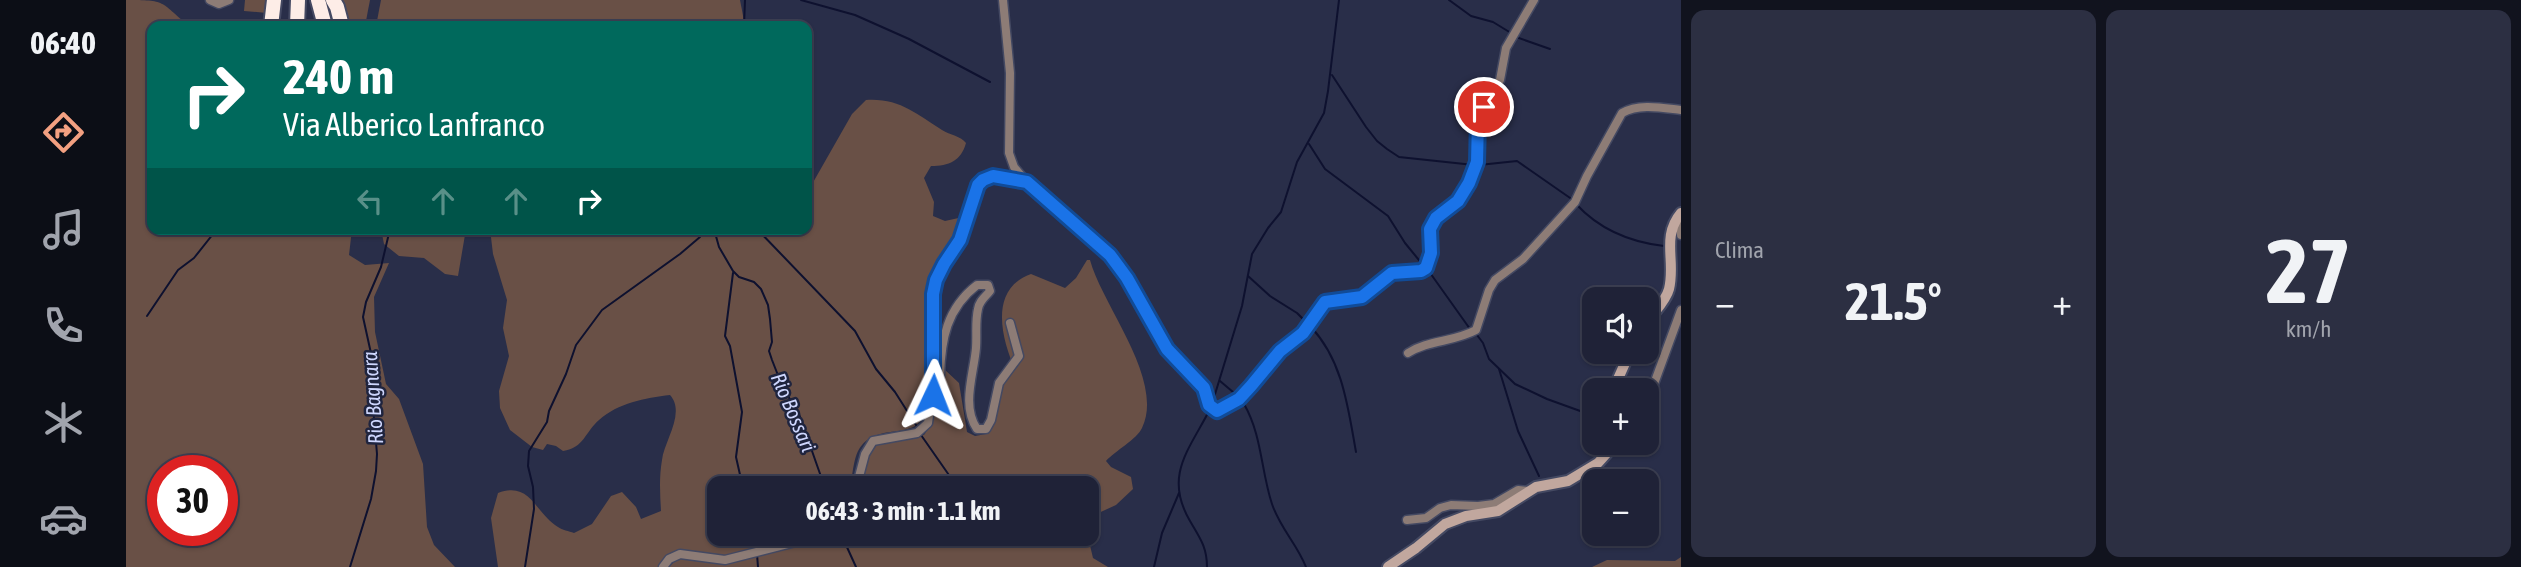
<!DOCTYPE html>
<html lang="it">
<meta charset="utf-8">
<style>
body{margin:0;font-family:"Asap Condensed",sans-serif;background:#2c2f42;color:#f1f3f6;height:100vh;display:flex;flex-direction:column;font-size:26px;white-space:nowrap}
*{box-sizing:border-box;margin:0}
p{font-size:23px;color:#a1a4ad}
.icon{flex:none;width:38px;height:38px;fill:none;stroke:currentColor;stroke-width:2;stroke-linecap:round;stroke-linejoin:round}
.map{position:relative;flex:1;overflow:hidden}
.details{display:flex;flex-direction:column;gap:10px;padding:10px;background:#11131e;width:840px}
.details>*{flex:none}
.top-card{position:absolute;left:21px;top:21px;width:665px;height:214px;border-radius:14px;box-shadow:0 2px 5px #0004,0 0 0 2px #3c3f52;background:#00695c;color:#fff;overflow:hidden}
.buttons{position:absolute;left:1456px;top:287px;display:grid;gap:14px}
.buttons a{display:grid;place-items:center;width:77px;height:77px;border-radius:14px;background:#1f2237;box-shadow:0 2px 5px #0004,0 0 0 2px #3c3f52;font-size:35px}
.speed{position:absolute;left:21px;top:455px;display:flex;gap:14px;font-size:35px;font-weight:700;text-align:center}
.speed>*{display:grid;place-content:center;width:91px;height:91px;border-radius:50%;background:#1f2237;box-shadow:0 2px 5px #0004,0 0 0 2px #3c3f52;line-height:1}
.speed .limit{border:10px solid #d22;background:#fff;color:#111}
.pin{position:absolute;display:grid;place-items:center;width:60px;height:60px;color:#fff;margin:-30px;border:4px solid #fff;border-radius:50%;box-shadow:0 2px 7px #0007}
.me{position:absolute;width:77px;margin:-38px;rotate:2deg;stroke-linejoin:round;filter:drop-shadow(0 0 5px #0008)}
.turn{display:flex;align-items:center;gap:24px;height:147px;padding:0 21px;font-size:32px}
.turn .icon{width:91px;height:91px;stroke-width:2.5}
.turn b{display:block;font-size:49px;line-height:60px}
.lanes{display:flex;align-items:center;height:66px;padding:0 21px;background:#0003;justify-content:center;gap:35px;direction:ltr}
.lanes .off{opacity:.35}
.big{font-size:52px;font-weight:700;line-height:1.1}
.details .card{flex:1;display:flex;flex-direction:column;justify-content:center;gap:10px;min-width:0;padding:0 24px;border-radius:14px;background:#2c2f42}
.details .dial{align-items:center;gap:0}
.dial b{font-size:91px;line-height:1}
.heat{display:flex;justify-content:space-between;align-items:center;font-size:38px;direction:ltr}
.details .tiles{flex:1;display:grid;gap:10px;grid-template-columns:repeat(2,1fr)}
.trip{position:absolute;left:581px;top:476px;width:392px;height:70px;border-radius:14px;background:#1f2237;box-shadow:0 2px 5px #0004,0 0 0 2px #3c3f52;font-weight:700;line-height:70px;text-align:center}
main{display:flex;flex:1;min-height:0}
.tabs{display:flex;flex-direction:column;width:126px;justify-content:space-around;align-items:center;background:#0c0e16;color:#a1a4ad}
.tabs .icon{width:49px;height:49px}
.tabs .on{color:#f3a081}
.tabs b{font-size:32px;color:#f1f3f6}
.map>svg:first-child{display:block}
.green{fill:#695046;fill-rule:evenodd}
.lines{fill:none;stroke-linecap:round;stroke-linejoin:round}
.stream{stroke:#0e112f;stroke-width:2}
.street-casing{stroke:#444962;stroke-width:11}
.secondary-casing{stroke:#444962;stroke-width:14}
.highway-casing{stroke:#444962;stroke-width:18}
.street{stroke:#8d7c76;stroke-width:8}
.secondary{stroke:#c1a79e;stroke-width:10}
.highway{stroke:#fdede7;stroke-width:14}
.route-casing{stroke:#114b97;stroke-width:18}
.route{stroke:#1a73e8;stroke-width:12}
.labels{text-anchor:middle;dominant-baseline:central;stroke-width:5;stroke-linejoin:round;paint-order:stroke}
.water-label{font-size:21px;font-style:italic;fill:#ced6fd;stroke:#1f243e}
</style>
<main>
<nav class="tabs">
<b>06:40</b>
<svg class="icon on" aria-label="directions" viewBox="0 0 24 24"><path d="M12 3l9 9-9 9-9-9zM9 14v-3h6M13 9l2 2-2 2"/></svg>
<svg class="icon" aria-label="music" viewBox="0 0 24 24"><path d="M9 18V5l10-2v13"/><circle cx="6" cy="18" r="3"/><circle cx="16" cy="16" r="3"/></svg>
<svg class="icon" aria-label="phone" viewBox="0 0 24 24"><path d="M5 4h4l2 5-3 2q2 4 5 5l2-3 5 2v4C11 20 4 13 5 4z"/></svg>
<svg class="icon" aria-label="climate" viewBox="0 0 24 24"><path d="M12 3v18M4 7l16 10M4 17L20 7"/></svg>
<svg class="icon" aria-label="car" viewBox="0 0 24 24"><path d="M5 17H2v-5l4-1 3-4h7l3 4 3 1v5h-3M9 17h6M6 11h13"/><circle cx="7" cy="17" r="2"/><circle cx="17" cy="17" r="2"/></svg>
</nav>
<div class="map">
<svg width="1555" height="567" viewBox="0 0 1555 567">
<rect width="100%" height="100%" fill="#292e49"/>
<g class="green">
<path d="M0 0C41 0 33 1 63 26H26V229H226L223 255 239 265 263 263 248 297 249 332 260 384 273 399 297 464 301 527 308 545 329 567H0ZM37 471H96V530H37Z"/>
<polygon points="119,0 142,0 141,13 118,11"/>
<polygon points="215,0 244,0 239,26 223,26"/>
<polygon points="255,0 614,0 619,26 250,26"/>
<path d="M740 100C774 98 790 114 816 130 824 135 835 136 840 143 835 161 823 166 805 166L798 178 808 202 807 216 819 221 837 217 838 220C828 246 809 265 803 292L802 397C798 448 759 419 736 445 727 455 727 475 724 488H593V534H685L602 556 553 551 540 556 532 567H372L365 518 372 493C405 481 408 512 432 527 436 530 443 531 448 533L466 524 485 496 496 492 510 507 515 519 535 511C534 494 533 477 536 460 538 441 560 413 544 395 519 398 492 403 473 420 459 432 458 448 437 451L430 446 421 444 417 450 406 447 384 430 374 408 373 391 383 356 377 328 381 300 367 254 364 229H681V193L726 114Z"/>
<polygon points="255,229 340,229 332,276 319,274 298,258 273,256 258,244"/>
<path d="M961 260H964C977 307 1039 380 1016 428 1011 439 989 451 980 461L985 467 1005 477 1007 489 990 505 966 516 962 537 967 558 982 567H543L551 559 562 557 592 564 638 554 712 534H961V488H735C745 436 748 443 798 435 809 421 809 406 809 388L814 385 818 369 833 383 841 432 849 436 860 434C876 410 863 390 889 369 875 338 863 289 905 274L939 288 950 278Z"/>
<polygon points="1555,557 1555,567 1466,567 1481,560 1549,561"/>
</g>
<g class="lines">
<g class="stream">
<polyline points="675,0 729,15 783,39 864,82"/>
<polyline points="1323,0 1345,16 1367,22 1385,33"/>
<polyline points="618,26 619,0"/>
<polyline points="1390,37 1424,49"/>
<polyline points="1206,75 1240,127 1251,141 1261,149 1273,157 1348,165"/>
<polyline points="1183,144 1199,169 1262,216 1279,243 1297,265"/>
<polyline points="1353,165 1391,161 1447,200"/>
<path d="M1450 204C1474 230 1503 242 1538 246"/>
<polyline points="588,229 593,247 607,271 613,277 628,282 635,289 642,305 644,319 646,342 643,351 646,360 657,388 673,414 699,488"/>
<polyline points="631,229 729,331 750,369 769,392 790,425"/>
<polyline points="1302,270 1344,329"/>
<polyline points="607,273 599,336 604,346 616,412 610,457 617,488"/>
<polyline points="1122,276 1144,296 1171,313 1180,322"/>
<polyline points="21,316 52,270 68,258 91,229"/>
<path d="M1185 327C1217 361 1222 408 1230 452"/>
<polyline points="1351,335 1357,343 1363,359 1389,384 1421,399 1468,416"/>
<polyline points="1373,369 1392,431 1413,476"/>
<polyline points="1094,381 1107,392"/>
<polyline points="1086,404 1116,306 1126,254 1142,228 1155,212 1171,162 1198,113 1202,91 1213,0"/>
<path d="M1118 404C1136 435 1135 471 1146 504 1154 528 1171 544 1180 567"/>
<polyline points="795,435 832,488"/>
<polyline points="627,534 630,549"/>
<polyline points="715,534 730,567"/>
<polyline points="631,554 632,567"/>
<polyline points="224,567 245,499 250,471 251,454 246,395 248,367 237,317 240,302 255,267 264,229"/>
<polyline points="399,567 408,509 407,487 402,466 403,451 421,422 423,411 440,374 450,345 476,310 554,254 574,237 577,229"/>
<polyline points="1028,567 1036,533 1053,493"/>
<path d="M1081 567C1081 547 1074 538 1064 521 1037 475 1064 449 1084 409"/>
</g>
<g class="street-casing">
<g id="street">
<polyline points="84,0 93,4 103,0"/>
<polyline points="877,0 884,73 883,153 888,167 899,180"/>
<polyline points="1555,220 1555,235"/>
<path d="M1282 353C1302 340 1328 342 1350 330L1363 290 1369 280 1397 259 1449 202 1461 176 1496 113C1513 103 1537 108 1555 110"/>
<path d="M808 380 814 376C815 339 821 308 851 285H862L864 291C859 297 853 301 852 309 849 322 851 335 850 348 848 373 835 406 851 429H860L865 420 873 383 893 356 884 323"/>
<polyline points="1521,403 1555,310"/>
<polyline points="730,488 739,454 747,441 791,433 802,423 808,380 807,294 810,280 818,264 834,240 852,185 857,180 867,176 901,182 984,255 1001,278 1041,349 1078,389 1083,405 1091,411 1113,399 1138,373 1154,351 1177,333 1199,302 1236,297 1266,273 1295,271 1303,263 1304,228 1310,218 1332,201 1343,183 1351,162 1352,120 1364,94 1374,80 1380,48 1408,0"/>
<polyline points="1281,520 1300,518 1314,508 1325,505 1352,506 1368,504 1392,490 1402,491"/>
<polyline points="537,567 543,559 554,554 599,560 701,534"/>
</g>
</g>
<g class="secondary-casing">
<g id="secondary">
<path d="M1521 322C1528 312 1540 301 1543 289 1550 261 1535 237 1555 213"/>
<polyline points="1487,390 1504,352"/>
<polyline points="1262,567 1290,548 1319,524 1340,516 1372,511 1410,487 1442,481 1472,463 1481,453 1483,443"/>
</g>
</g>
<g class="highway-casing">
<g id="highway">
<polyline points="192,0 199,26"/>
<polyline points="207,0 211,7 216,26"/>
<polyline points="145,26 148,0"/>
<polyline points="171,26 172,0"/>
</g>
</g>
<use href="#street" class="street"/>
<use href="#secondary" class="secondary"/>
<use href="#highway" class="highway"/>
</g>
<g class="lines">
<g class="route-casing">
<polyline id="route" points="807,395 807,294 810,280 818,264 834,240 852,185 857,180 867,176 901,182 984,255 1001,278 1041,349 1078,388 1083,405 1091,411 1113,399 1125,386 1154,351 1177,333 1199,302 1236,297 1266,273 1295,271 1300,268 1305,253 1304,229 1310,218 1332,201 1343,183 1351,162 1352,120 1358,107"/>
</g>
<use href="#route" class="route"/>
</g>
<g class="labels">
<g class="water-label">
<text transform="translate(246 398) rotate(-94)">Rio Bagnara</text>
<text transform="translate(668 412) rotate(67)">Rio Bossari</text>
</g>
</g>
</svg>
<div class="buttons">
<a><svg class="icon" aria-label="sound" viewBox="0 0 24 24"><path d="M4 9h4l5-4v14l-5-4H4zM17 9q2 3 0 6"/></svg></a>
<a>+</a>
<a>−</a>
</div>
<div class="speed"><div class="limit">30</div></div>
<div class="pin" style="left:1358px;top:107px;background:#d93025"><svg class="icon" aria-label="arrive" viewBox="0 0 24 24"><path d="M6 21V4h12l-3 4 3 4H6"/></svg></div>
<svg class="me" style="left:807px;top:395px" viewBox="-20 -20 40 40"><path d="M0-17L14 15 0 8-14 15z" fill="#1a73e8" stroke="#fff" stroke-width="4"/></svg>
<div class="trip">06:43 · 3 min · 1.1 km</div>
<div class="top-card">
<div class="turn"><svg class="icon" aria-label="right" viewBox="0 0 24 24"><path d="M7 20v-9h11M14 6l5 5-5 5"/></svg><div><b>240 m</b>Via Alberico Lanfranco</div></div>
<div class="lanes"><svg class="icon off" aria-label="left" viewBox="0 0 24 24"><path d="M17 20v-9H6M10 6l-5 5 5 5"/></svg><svg class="icon off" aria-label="ahead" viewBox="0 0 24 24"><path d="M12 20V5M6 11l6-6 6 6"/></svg><svg class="icon off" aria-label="ahead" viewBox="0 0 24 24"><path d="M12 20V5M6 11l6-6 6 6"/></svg><svg class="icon" aria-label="right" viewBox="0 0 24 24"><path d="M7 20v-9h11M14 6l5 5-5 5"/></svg></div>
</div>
</div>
<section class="details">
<div class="tiles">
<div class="card"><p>Clima</p>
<div class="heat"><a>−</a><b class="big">21.5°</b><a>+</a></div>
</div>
<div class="card dial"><b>27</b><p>km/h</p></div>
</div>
</section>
</main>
